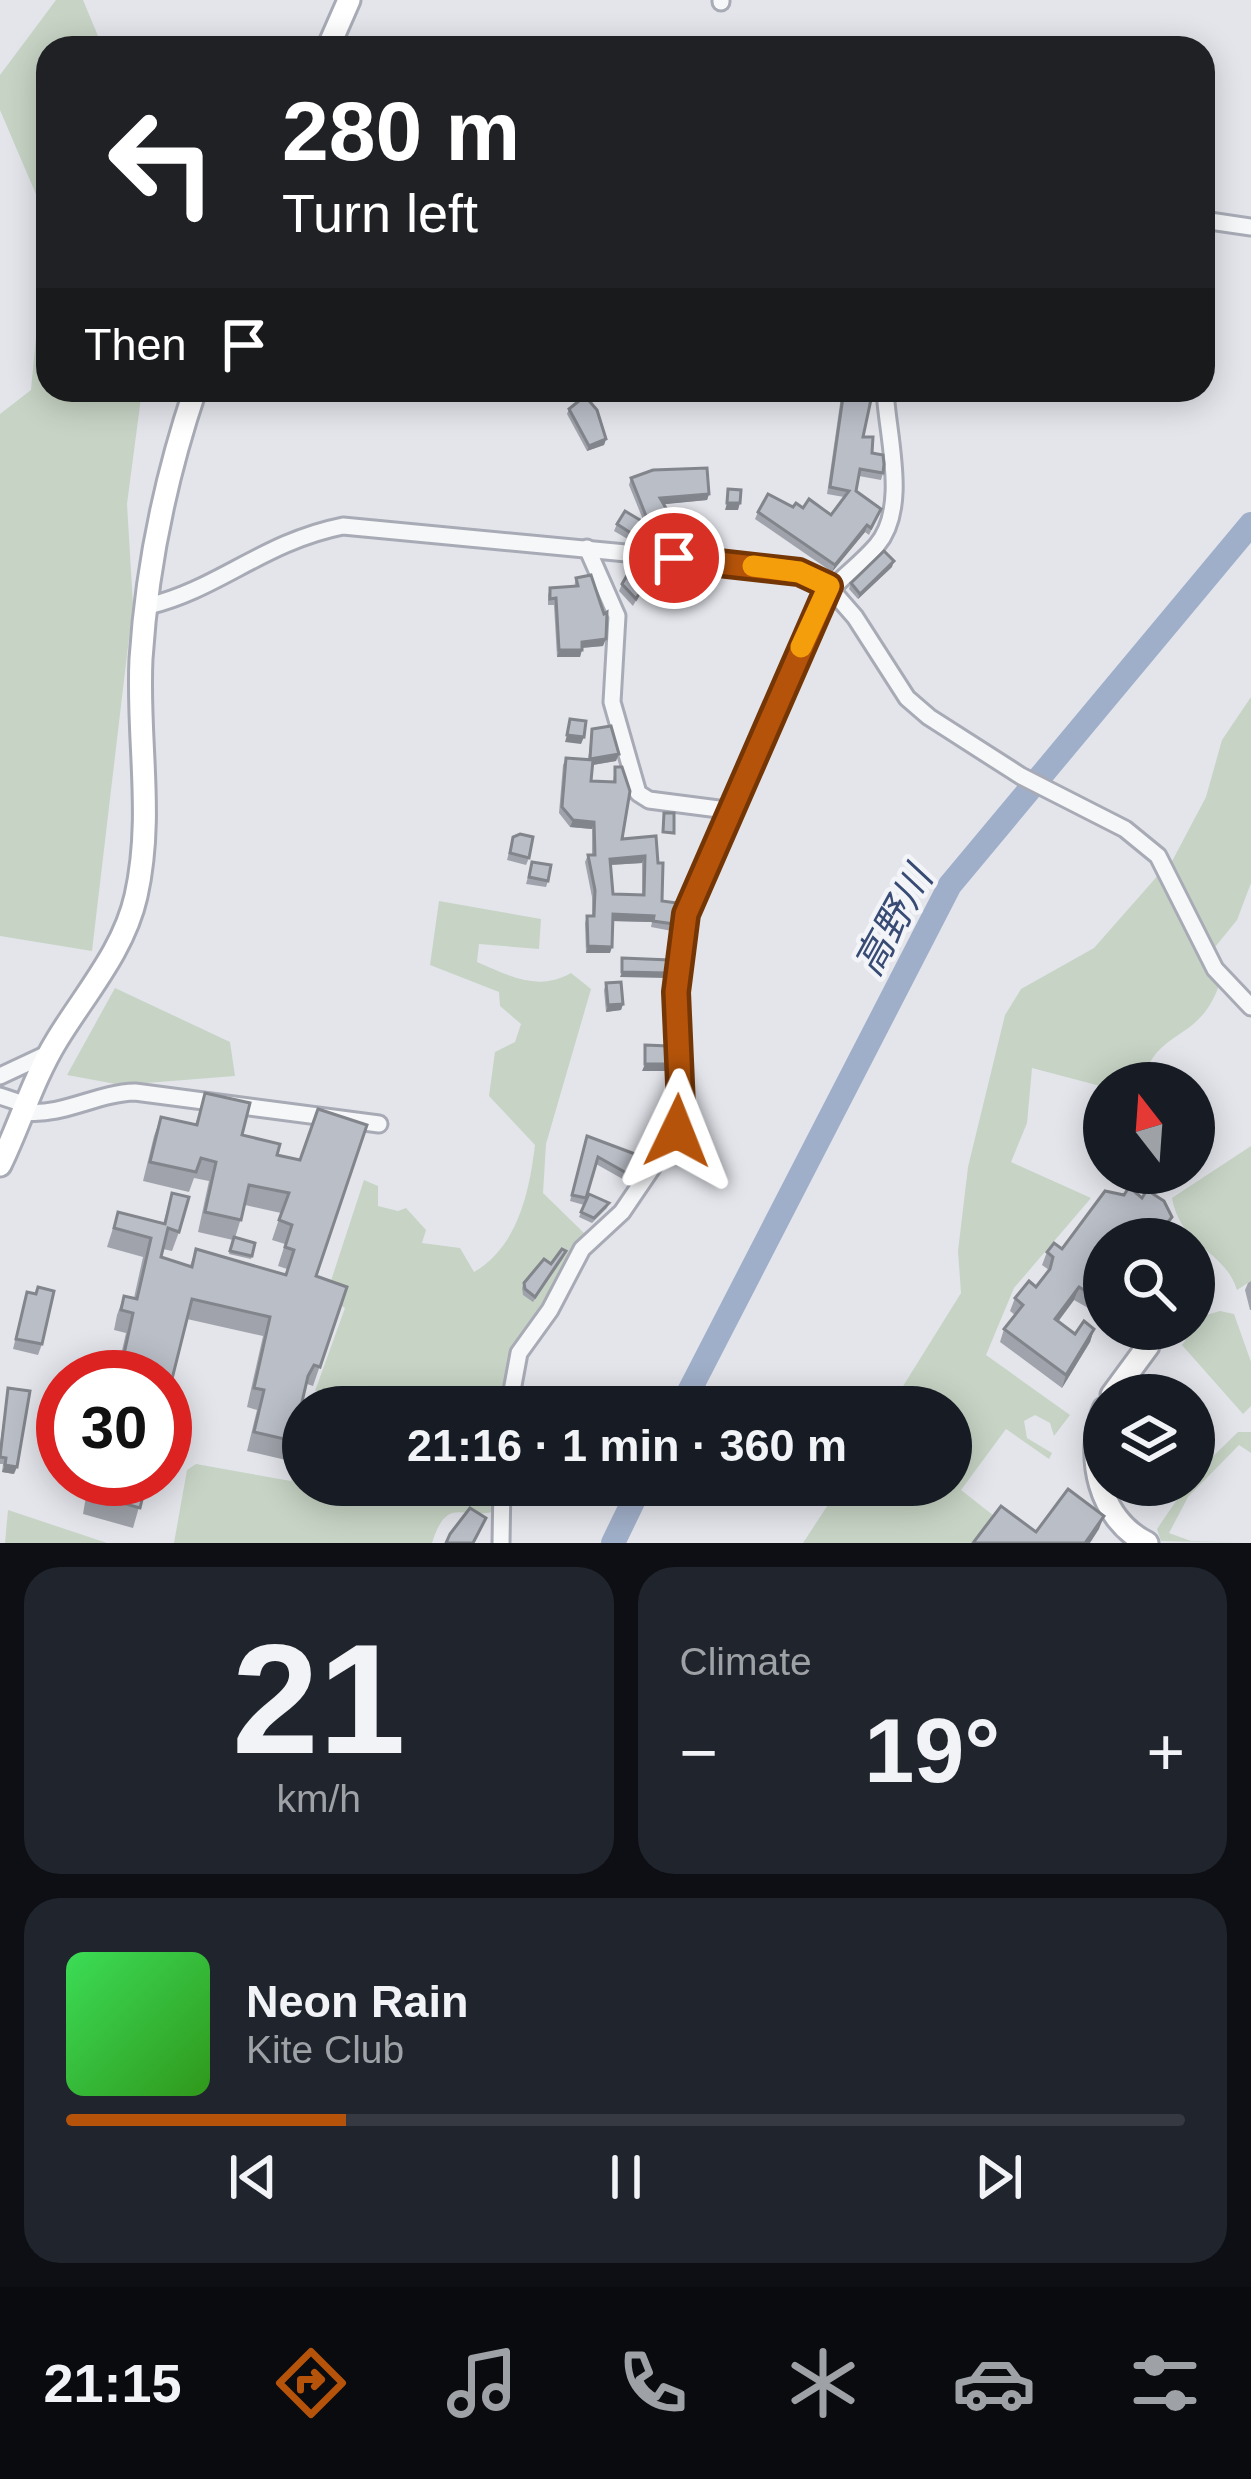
<!DOCTYPE html>
<meta charset="utf-8">
<style>
body{margin:0;font-family:Helvetica,"Noto Sans JP",sans-serif;background:#20242c;color:#f1f3f6;height:100vh;display:flex;flex-direction:column;font-size:45px;white-space:nowrap}
*{box-sizing:border-box;margin:0}
p{font-size:39px;color:#9ea1a6}
.icon{flex:none;width:66px;height:66px;fill:none;stroke:currentColor;stroke-width:2;stroke-linecap:round;stroke-linejoin:round}
.map{position:relative;height:1543px;overflow:hidden}
.sheet{display:flex;flex-direction:column;gap:24px;padding:24px;background:#0d0f14;flex:1}
.sheet>*{flex:none}
.banner{position:absolute;left:36px;top:36px;width:1179px;height:366px;border-radius:36px;box-shadow:0 6px 30px #0003;background:#202124;color:#fff;overflow:hidden}
.needle{width:78px;rotate:343deg}
.controls{position:absolute;left:1083px;top:1062px;display:grid;gap:24px}
.controls a{display:grid;place-items:center;width:132px;height:132px;border-radius:50%;background:#171b24;box-shadow:0 6px 30px #0003;font-size:60px}
.speed{position:absolute;left:36px;top:1350px;display:flex;gap:24px;font-size:60px;font-weight:700;text-align:center}
.speed>*{display:grid;place-content:center;width:156px;height:156px;border-radius:50%;background:#171b24;box-shadow:0 6px 30px #0003;line-height:1}
.speed .limit{border:18px solid #d22;background:#fff;color:#111}
.pin{position:absolute;display:grid;place-items:center;width:102px;height:102px;color:#fff;margin:-51px;border:6px solid #fff;border-radius:50%;box-shadow:0 3px 12px #0007}
.me{position:absolute;width:132px;margin:-66px;rotate:2deg;stroke-linejoin:round;filter:drop-shadow(0 0 9px #0008)}
.turn{display:flex;align-items:center;gap:42px;height:252px;padding:0 48px;font-size:54px}
.turn .icon{width:156px;height:156px;stroke-width:2.5}
.turn b{display:block;font-size:84px;line-height:102px}
.then{display:flex;align-items:center;height:114px;padding:0 48px;background:#0003;gap:24px;font-size:45px}
.big{font-size:90px;font-weight:700;line-height:1.1}
.sheet .card{flex:1;display:flex;flex-direction:column;justify-content:center;gap:18px;min-width:0;padding:0 42px;border-radius:36px;background:#20242c}
.sheet .dial{align-items:center;gap:0}
.dial b{font-size:156px;line-height:1}
.song{display:flex;align-items:center;gap:36px}
.cover{width:144px;height:144px;border-radius:18px;background:linear-gradient(135deg,hsl(130 70% 55%),hsl(110 70% 35%))}
.played{height:12px;border-radius:6px;background:linear-gradient(90deg,#b45309 25%,#363941 25%)}
.keys{display:flex;justify-content:space-around;direction:ltr}
.heat{display:flex;justify-content:space-between;align-items:center;font-size:66px;direction:ltr}
.sheet .tiles{flex:1;display:grid;gap:24px;grid-template-columns:1fr 1fr}
.card:last-child{grid-column:span 2}
.trip{position:absolute;left:282px;top:1386px;width:690px;height:120px;border-radius:60px;background:#171b24;box-shadow:0 6px 30px #0003;font-weight:700;line-height:120px;text-align:center}
.tabs{display:flex;height:192px;justify-content:space-around;align-items:center;background:#090b0e;color:#9ea1a6}
.tabs .icon{width:84px;height:84px}
.tabs .current{color:#b45309}
.tabs b{font-size:54px;color:#f1f3f6}
.map>svg:first-child{display:block}
.green{fill:#c7d4c5}
.lines{fill:none;stroke-linecap:round;stroke-linejoin:round}
.river{stroke:#a0afc9;stroke-width:24}
.street-casing{stroke:#a8abb5;stroke-width:21}
.secondary-casing{stroke:#a8abb5;stroke-width:27}
.street{stroke:#f6f7f9;stroke-width:15}
.secondary{stroke:#fff;stroke-width:21}
.wall{fill:#a0a3ab;fill-rule:evenodd}
.shaded-wall{fill:#82858b}
.building{fill:#babec7;stroke:#82858b;stroke-width:3;fill-rule:evenodd}
.route-casing{stroke:#753606;stroke-width:30}
.route{stroke:#b45309;stroke-width:21}
.slow{stroke:#f59e0b;stroke-width:21}
.labels{text-anchor:middle;dominant-baseline:central;stroke-width:9;stroke-linejoin:round;paint-order:stroke}
.water-label{font-size:39px;font-style:italic;fill:#374b75;stroke:#f3f4f8}
</style>
<div class="map">
<svg width="1251" height="1543" viewBox="0 0 1251 1543">
<rect width="100%" height="100%" fill="#e3e5eb"/>
<g class="green">
<polygon points="56,0 83,0 103,48 48,48 48,390 142,390 127,504 133,604 92,951 0,936 0,414 31,390 47,220 0,110 0,75"/>
<polygon points="1251,697 1251,883 1237,920 1211,952 1169,867 1206,797 1222,740"/>
<path d="M1160 873 1219 985C1199 1044 1154 1028 1143 1083L1104 1087 1032 1068 1027 1123 1011 1162 1091 1198 1014 1288 986 1355 1070 1415 1054 1436 1050 1423 1035 1415 1024 1421 1027 1438 1052 1453 1049 1459 1006 1429 961 1490 994 1516 971 1543H803L841 1485H951V1407H890L961 1293 958 1251 968 1167 1005 1015 1021 989 1094 948Z"/>
<path d="M439 901 541 919 539 949 479 944 477 962C510 976 537 992 571 973L591 989 546 1144 543 1193 584 1233 536 1321 504 1407H353L354 1401 315 1391 345 1308 326 1296 364 1180 378 1186V1206L398 1211 406 1208 426 1230 422 1243 460 1248 474 1272C518 1246 529 1193 535 1145L489 1096 495 1052 515 1042 521 1024 500 1006 499 992 430 965Z"/>
<polygon points="115,988 230,1042 235,1076 121,1085 67,1075"/>
<path d="M1251 1146V1281L1237 1290C1224 1249 1181 1248 1172 1198Z"/>
<polygon points="1220,1311 1234,1314 1251,1362 1251,1406 1243,1414 1182,1345 1203,1316"/>
<polygon points="1238,1432 1251,1432 1251,1453 1239,1445 1188,1497 1169,1533 1191,1541 1251,1543 1161,1541 1157,1529 1187,1485 1194,1485 1194,1475"/>
<path d="M299 1455 303 1485H498L499 1510C464 1523 448 1492 432 1543H174L187 1470 196 1464 291 1481Z"/>
<polygon points="8,1510 107,1543 5,1543"/>
</g>
<g class="lines">
<g class="river">
<polyline points="681,1407 950,885 1251,524"/>
<polyline points="613,1543 641,1485"/>
</g>
<g class="street-casing">
<g id="street">
<polyline points="721,2 721,0"/>
<polyline points="1203,220 1251,227"/>
<polyline points="587,548 617,616 612,702 638,793 649,800 734,811"/>
<path d="M148 606C219 589 263 542 343 526L731 563 821 578 855 617 907 698 929 717 1021 776 1125 829 1158 856 1215 969 1251 1007"/>
<polyline points="0,1076 47,1054"/>
<polyline points="0,1096 27,1105"/>
<path d="M26 1112C63 1116 97 1093 135 1092L379 1124"/>
<path d="M509 1407 519 1353 550 1310 582 1249 622 1212 677 1131 681 1106 676 991 686 914 815 613C830 583 855 571 877 545 909 507 887 435 885 390"/>
<polyline points="501,1543 502,1485"/>
</g>
</g>
<g class="secondary-casing">
<g id="secondary">
<polyline points="328,48 349,0"/>
<path d="M0 1165C20 1124 33 1079 57 1040 85 994 124 950 136 896 154 816 137 739 141 659 147 565 165 479 195 390"/>
<polyline points="1112,1395 1148,1346"/>
<path d="M1104 1409C1085 1456 1099 1519 1147 1543"/>
</g>
</g>
<use href="#street" class="street"/>
<use href="#secondary" class="secondary"/>
</g>
<g class="wall">
<polygon points="842,390 873,390 863,437 883,473 881,480 859,476 856,491 881,509 869,535 865,532 832,572 755,519 758,512 793,507 803,508 831,515 844,497 827,494"/>
<polygon points="569,409 606,439 604,445 587,451 567,414"/>
<polygon points="631,478 709,494 707,500 663,504 673,520 670,527 655,544 631,541 614,531 617,524 644,522 629,485"/>
<polygon points="892,567 858,599 849,589 851,583"/>
<polygon points="576,578 603,646 582,648 580,657 557,657 554,605 548,605 548,595 550,588 574,587"/>
<polygon points="622,584 643,587 633,606 619,591"/>
<path d="M592 729 616 761 592 765 591 781 613 782 615 767 622 839 656 836 662 901 674 924 672 931 651 927 652 922 613 921 610 953H586L585 923 587 916H592V897L585 862 588 855H592V829L570 827 559 813 563 765 566 758 588 760ZM642 863V895L613 894 611 865Z"/>
<polygon points="511,844 529,858 526,865 507,860"/>
<polygon points="532,862 548,881 546,887 526,884"/>
<polygon points="606,983 623,1004 621,1010 606,1012 604,990"/>
<polygon points="205,1093 242,1135 277,1155 316,1276 347,1287 313,1386 307,1384 305,1388 293,1441 286,1460 247,1451 257,1410 247,1407 263,1336 187,1319 165,1377 116,1377 126,1333 114,1330 117,1315 124,1296 134,1298 143,1257 107,1247 118,1212 163,1224 172,1193 179,1232 172,1251 163,1249 161,1257 190,1266 196,1249 285,1275 287,1269 278,1266 285,1244 272,1240 281,1213 245,1205 235,1238 252,1256 251,1259 229,1254 233,1240 198,1232 209,1181 194,1178 189,1192 143,1181 154,1136 161,1117 195,1125"/>
<polygon points="585,1143 630,1175 628,1182 596,1164 584,1205 570,1201"/>
<polygon points="589,1194 609,1203 607,1208 592,1223 579,1217"/>
<polygon points="1172,1217 1167,1229 1104,1239 1104,1317 1074,1300 1058,1322 1075,1334 1094,1329 1090,1342 1062,1388 1000,1342 1004,1329 1015,1315 1010,1311 1015,1298 1036,1287 1049,1270 1042,1265 1047,1252"/>
<polygon points="564,1257 533,1302 523,1295 522,1288 524,1283"/>
<polygon points="1251,1281 1251,1310 1250,1310 1245,1290 1248,1283"/>
<polygon points="27,1292 42,1344 38,1355 13,1349"/>
<polygon points="1124,1329 1142,1329 1137,1336"/>
<polygon points="8,1388 14,1474 2,1472 3,1464 0,1464 0,1444"/>
<polygon points="89,1479 147,1479 133,1528 83,1514"/>
</g>
<g class="shaded-wall">
<polygon points="606,439 604,445 587,451 589,446"/>
<polygon points="709,494 707,500 657,505 660,498"/>
<polygon points="727,503 740,503 738,510 725,510"/>
<polygon points="673,520 670,527 655,544 631,541 634,535"/>
<polygon points="867,525 865,532 832,572 835,565"/>
<polygon points="894,561 892,567 858,599 860,594"/>
<polygon points="606,639 603,646 580,648 582,642"/>
<polygon points="559,650 582,650 580,657 557,657"/>
<polygon points="567,735 584,737 581,744 565,742"/>
<polygon points="619,754 616,761 587,766 590,759"/>
<polygon points="573,820 594,822 592,829 570,827"/>
<polygon points="645,856 642,863 608,865 610,859"/>
<polygon points="613,914 654,916 652,922 611,921"/>
<polygon points="588,946 612,947 610,953 586,953"/>
<polygon points="622,972 667,973 666,978 620,977"/>
<polygon points="623,1004 621,1010 606,1012 608,1005"/>
<polygon points="645,1064 667,1064 665,1071 642,1071"/>
<polygon points="1079,1287 1074,1300 1050,1332 1055,1319"/>
<polygon points="1094,1329 1090,1342 1062,1388 1066,1375"/>
<polygon points="5,1465 17,1467 14,1474 2,1472"/>
<polygon points="1104,1516 1099,1529 1090,1543 1085,1543"/>
</g>
<g class="building">
<polygon points="835,45 869,45 868,48 835,48"/>
<polygon points="844,390 873,390 863,437 873,437 872,453 883,455 884,464 883,473 860,469 856,491 881,509 871,528 867,525 835,565 758,512 768,494 793,507 796,503 803,508 809,499 831,515 849,491 830,487"/>
<polygon points="585,396 597,410 606,439 589,446 569,409"/>
<polygon points="707,468 709,494 660,498 673,520 658,537 634,535 617,524 625,511 650,526 631,478 653,470"/>
<polygon points="728,489 741,490 740,503 727,503"/>
<polygon points="884,551 894,561 860,594 851,583"/>
<polygon points="591,575 604,614 607,612 606,639 582,642 582,650 559,650 556,598 550,599 550,588 578,586 576,578"/>
<polygon points="626,577 643,587 636,599 622,584"/>
<polygon points="570,719 586,721 584,737 567,735"/>
<polygon points="611,726 619,754 590,759 592,729"/>
<path d="M566 758 593 760 591 781 615 782V767H622L630 791 622 839 656 836 658 863H663L662 901 677 903 674 924 653 921 654 916 613 914 612 947 588 946 587 916H594L595 890 588 855H595L594 822 573 820 562 807ZM645 856 644 895 613 894 610 859Z"/>
<polygon points="664,813 674,813 674,833 663,832"/>
<polygon points="520,834 533,837 529,858 510,853 513,837"/>
<polygon points="532,862 551,865 548,881 529,877"/>
<polygon points="622,958 669,960 667,973 622,972"/>
<polygon points="621,982 623,1004 608,1005 606,983"/>
<polygon points="645,1045 668,1046 667,1064 645,1064"/>
<polygon points="205,1093 250,1103 242,1135 280,1144 277,1155 300,1160 318,1109 367,1125 316,1276 347,1287 320,1367 314,1365 308,1376 293,1441 254,1432 264,1390 254,1388 270,1317 192,1299 165,1407 165,1377 119,1377 133,1313 121,1310 124,1296 137,1299 151,1238 114,1228 118,1212 165,1224 172,1193 189,1197 179,1232 168,1228 161,1257 192,1267 196,1249 286,1275 294,1250 285,1247 292,1225 279,1220 289,1193 249,1185 241,1220 205,1212 216,1162 201,1158 196,1172 150,1162 161,1117 197,1125"/>
<polygon points="587,1136 635,1154 630,1175 598,1157 586,1198 572,1195"/>
<polygon points="1129,1187 1142,1198 1147,1190 1164,1201 1172,1217 1164,1227 1180,1239 1104,1239 1104,1302 1079,1287 1055,1319 1075,1334 1084,1321 1094,1329 1066,1375 1004,1329 1023,1305 1015,1298 1029,1281 1036,1287 1050,1269 1053,1257 1047,1252 1054,1243 1062,1249 1105,1191 1124,1195"/>
<polygon points="589,1194 609,1203 594,1218 581,1212"/>
<polygon points="234,1237 255,1243 252,1256 230,1251"/>
<polygon points="562,1249 566,1251 535,1297 525,1289 524,1283 544,1259 551,1264"/>
<polygon points="38,1287 54,1291 42,1344 16,1339 27,1292 36,1294"/>
<polygon points="8,1388 30,1391 17,1467 5,1465 6,1458 0,1457"/>
<polygon points="93,1479 147,1479 140,1508 90,1494"/>
<polygon points="1068,1489 1104,1516 1085,1543 973,1543 1001,1506 1036,1532"/>
<polygon points="470,1508 486,1518 473,1543 446,1543 450,1534"/>
</g>
<g class="lines">
<g class="route-casing">
<polyline id="route" points="674,558 799,572 829,586 686,914 676,992 681,1106 677,1131"/>
</g>
<use href="#route" class="route"/>
<polyline class="slow" points="753,566 799,572 829,586 801,647"/>
</g>
<g class="labels">
<g class="water-label">
<text transform="translate(893 921) rotate(-61)">高野川</text>
</g>
</g>
</svg>
<div class="controls">
<a><svg class="needle" viewBox="-14 -14 28 28"><path d="M0-13l5 13h-10z" fill="#e53935"/><path d="M0 13l5-13h-10z" fill="#9ea1a6"/></svg></a>
<a><svg class="icon" aria-label="search" viewBox="0 0 24 24"><circle cx="10" cy="10" r="6"/><path d="M15 15l6 6"/></svg></a>
<a><svg class="icon" aria-label="layers" viewBox="0 0 24 24"><path d="M12 4l9 5-9 5-9-5zM3 14l9 5 9-5"/></svg></a>
</div>
<div class="speed"><div class="limit">30</div></div>
<div class="pin" style="left:674px;top:558px;background:#d93025"><svg class="icon" aria-label="arrive" viewBox="0 0 24 24"><path d="M6 21V4h12l-3 4 3 4H6"/></svg></div>
<svg class="me" style="left:677px;top:1131px" viewBox="-20 -20 40 40"><path d="M0-17L14 15 0 8-14 15z" fill="#b45309" stroke="#fff" stroke-width="4"/></svg>
<div class="trip">21:16 · 1 min · 360 m</div>
<div class="banner">
<div class="turn"><svg class="icon" aria-label="left" viewBox="0 0 24 24"><path d="M17 20v-9H6M10 6l-5 5 5 5"/></svg><div><b>280 m</b>Turn left</div></div>
<div class="then">Then<svg class="icon" aria-label="arrive" viewBox="0 0 24 24"><path d="M6 21V4h12l-3 4 3 4H6"/></svg></div>
</div>
</div>
<section class="sheet">
<div class="tiles">
<div class="card dial"><b>21</b><p>km/h</p></div>
<div class="card"><p>Climate</p>
<div class="heat"><a>−</a><b class="big">19°</b><a>+</a></div>
</div>
<div class="card">
<div class="song"><i class="cover"></i><div><b>Neon Rain</b><p>Kite Club</p></div></div>
<div class="played"></div>
<div class="keys"><svg class="icon" aria-label="previous" viewBox="0 0 24 24"><path d="M18 5L8 12l10 7zM5 5v14"/></svg><svg class="icon" aria-label="pause" viewBox="0 0 24 24"><path d="M8 5v14M16 5v14"/></svg><svg class="icon" aria-label="next" viewBox="0 0 24 24"><path d="M6 5l10 7-10 7zM19 5v14"/></svg></div>
</div>
</div>
</section>
<nav class="tabs">
<b>21:15</b>
<svg class="icon current" aria-label="directions" viewBox="0 0 24 24"><path d="M12 3l9 9-9 9-9-9zM9 14v-3h6M13 9l2 2-2 2"/></svg>
<svg class="icon" aria-label="music" viewBox="0 0 24 24"><path d="M9 18V5l10-2v13"/><circle cx="6" cy="18" r="3"/><circle cx="16" cy="16" r="3"/></svg>
<svg class="icon" aria-label="phone" viewBox="0 0 24 24"><path d="M5 4h4l2 5-3 2q2 4 5 5l2-3 5 2v4C11 20 4 13 5 4z"/></svg>
<svg class="icon" aria-label="climate" viewBox="0 0 24 24"><path d="M12 3v18M4 7l16 10M4 17L20 7"/></svg>
<svg class="icon" aria-label="car" viewBox="0 0 24 24"><path d="M5 17H2v-5l4-1 3-4h7l3 4 3 1v5h-3M9 17h6M6 11h13"/><circle cx="7" cy="17" r="2"/><circle cx="17" cy="17" r="2"/></svg>
<svg class="icon" aria-label="filters" viewBox="0 0 24 24"><path d="M4 7h16M4 17h16"/><circle cx="9" cy="7" r="2"/><circle cx="15" cy="17" r="2"/></svg>
</nav>
